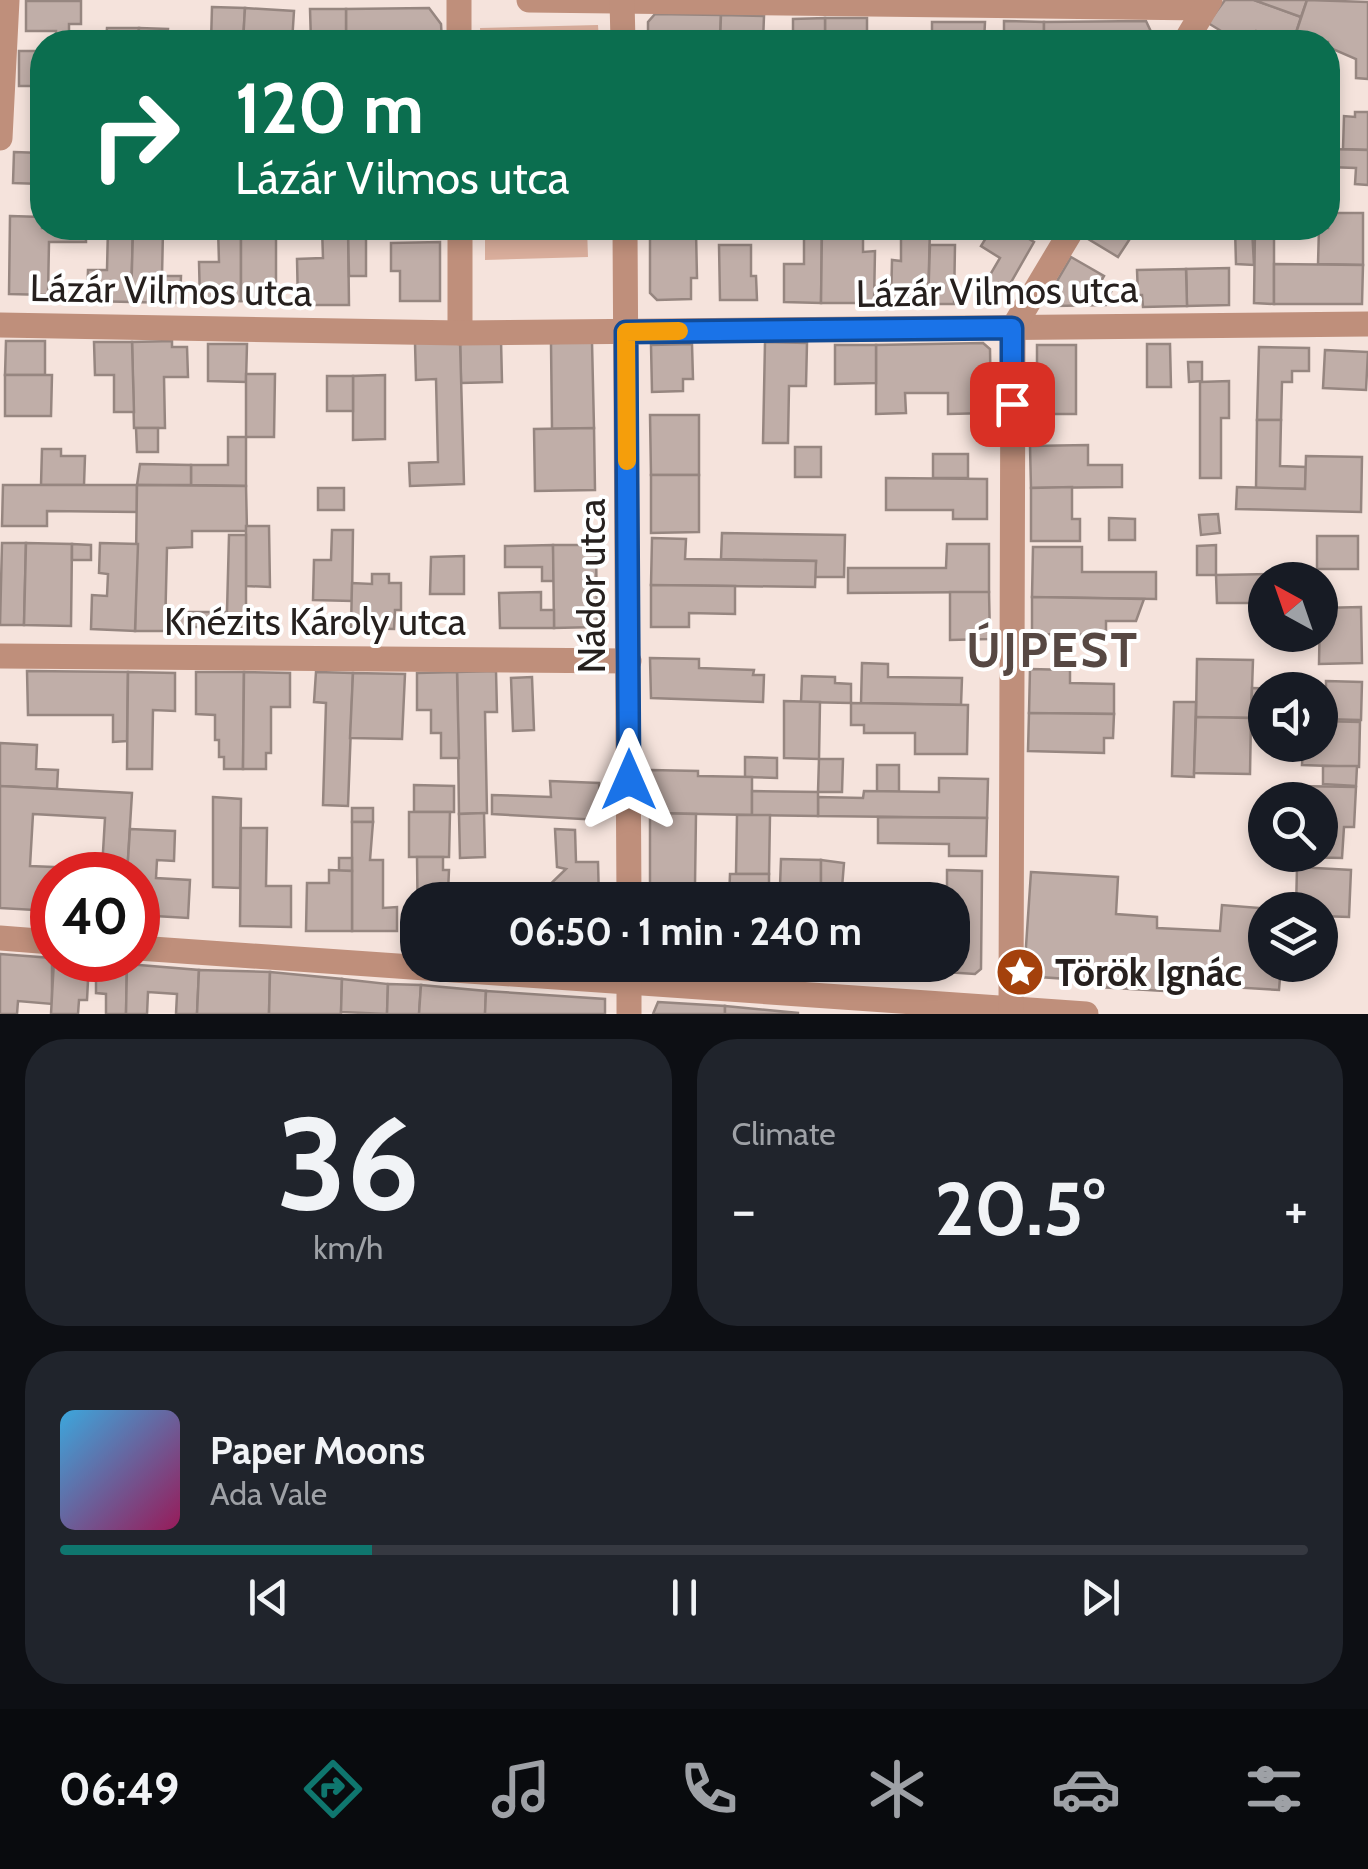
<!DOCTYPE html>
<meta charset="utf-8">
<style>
body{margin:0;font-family:Cabin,sans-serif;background:#20242c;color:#f1f3f6;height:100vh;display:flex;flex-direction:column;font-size:38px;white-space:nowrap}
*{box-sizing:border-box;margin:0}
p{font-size:32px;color:#9ea1a6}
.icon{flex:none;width:55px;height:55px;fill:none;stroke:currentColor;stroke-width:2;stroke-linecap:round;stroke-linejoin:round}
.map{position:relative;height:1014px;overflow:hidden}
.panel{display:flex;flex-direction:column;gap:25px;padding:25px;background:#0d0f14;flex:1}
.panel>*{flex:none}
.banner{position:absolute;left:30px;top:30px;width:1310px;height:210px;border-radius:40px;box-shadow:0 5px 15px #0003;background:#0b6e4f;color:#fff;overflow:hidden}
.needle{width:65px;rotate:320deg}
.tools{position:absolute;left:1248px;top:562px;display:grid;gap:20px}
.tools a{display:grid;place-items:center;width:90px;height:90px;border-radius:50%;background:#171b24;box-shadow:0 5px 15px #0003;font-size:50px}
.speed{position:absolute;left:30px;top:852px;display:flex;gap:20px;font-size:50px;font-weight:700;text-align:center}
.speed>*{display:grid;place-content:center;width:130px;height:130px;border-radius:50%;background:#171b24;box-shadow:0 5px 15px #0003;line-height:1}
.speed .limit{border:15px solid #d22;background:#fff;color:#111}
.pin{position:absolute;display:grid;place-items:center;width:85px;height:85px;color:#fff;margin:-42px;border-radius:20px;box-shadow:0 5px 15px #0006}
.me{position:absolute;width:110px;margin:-55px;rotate:0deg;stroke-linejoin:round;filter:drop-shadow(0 0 8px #0008)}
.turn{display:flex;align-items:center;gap:35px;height:210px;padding:0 40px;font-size:45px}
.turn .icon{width:130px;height:130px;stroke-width:2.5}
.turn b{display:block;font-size:70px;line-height:85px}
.big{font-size:75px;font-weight:800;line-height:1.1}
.panel .card{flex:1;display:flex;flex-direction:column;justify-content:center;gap:15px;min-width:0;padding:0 35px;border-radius:40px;background:#20242c}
.panel .dial{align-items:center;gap:0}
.dial b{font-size:130px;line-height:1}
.song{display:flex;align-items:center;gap:30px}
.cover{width:120px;height:120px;border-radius:15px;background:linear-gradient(135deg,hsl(200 70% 55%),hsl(330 70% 35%))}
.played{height:10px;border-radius:5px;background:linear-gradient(90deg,#0f766e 25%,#363941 25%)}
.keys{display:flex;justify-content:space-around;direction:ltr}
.heat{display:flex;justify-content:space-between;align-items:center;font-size:55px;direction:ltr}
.panel .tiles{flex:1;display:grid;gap:25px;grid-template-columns:1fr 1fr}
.card:last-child{grid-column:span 2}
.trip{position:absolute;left:400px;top:882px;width:570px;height:100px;border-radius:40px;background:#171b24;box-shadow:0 5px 15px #0003;font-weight:800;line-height:100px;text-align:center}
.dock{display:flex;height:160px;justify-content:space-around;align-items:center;background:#090b0e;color:#9ea1a6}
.dock .icon{width:70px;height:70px}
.dock .current{color:#0f766e}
.dock b{font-size:45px;color:#f1f3f6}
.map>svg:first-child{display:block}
.green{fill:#dbaf9d}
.building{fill:#c0aea8;stroke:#968680;stroke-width:2.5;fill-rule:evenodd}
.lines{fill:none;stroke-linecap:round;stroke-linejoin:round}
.minor{stroke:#bf8f7b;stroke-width:25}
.route-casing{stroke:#114b97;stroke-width:25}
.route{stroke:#1a73e8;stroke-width:18}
.slow{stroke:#f59e0b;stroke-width:18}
.labels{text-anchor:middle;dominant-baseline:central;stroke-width:8;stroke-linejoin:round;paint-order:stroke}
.street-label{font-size:38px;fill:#26201e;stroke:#fff}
.poi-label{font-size:38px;font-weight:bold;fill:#26201e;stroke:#fff;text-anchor:start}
.district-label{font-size:48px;font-weight:bold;letter-spacing:2.5px;fill:#574843;stroke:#fff}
</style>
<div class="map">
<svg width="1368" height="1014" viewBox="0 0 1368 1014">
<rect width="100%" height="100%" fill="#f5e3dc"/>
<g class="green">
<polygon points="598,25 599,42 481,42 480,28"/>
<polygon points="485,228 587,228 588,257 485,260"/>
</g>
<g class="building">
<polygon points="1225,0 1254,0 1301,17 1293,42 1256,31 1248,42 1239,42 1208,23"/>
<polygon points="1254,0 1307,0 1301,17"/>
<polygon points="1307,0 1368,2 1368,79 1356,78 1356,59 1328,47 1328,42 1293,42"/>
<polygon points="26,1 81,1 81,24 69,24 69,38 56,38 56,31 26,31"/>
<polygon points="212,7 245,8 243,42 211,42"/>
<polygon points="245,8 294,11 292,42 243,42"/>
<polygon points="429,8 441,24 442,42 400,42 400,37 375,37 375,42 346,42 346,9"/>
<polygon points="310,9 346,9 346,42 311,42"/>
<polygon points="655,14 721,15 720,42 648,42 648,22"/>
<polygon points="721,15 764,16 763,42 720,42"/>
<rect x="825" y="18" width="42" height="24"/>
<polygon points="825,18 825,42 793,42 793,19"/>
<polygon points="1004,21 1044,22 1044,42 1004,42"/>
<polygon points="1146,21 1153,36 1149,42 1044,42 1044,22"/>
<polygon points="932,22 985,22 984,42 932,42"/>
<polygon points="107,28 139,28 138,42 106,42"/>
<polygon points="139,28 168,29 167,42 138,42"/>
<rect x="19" y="51" width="23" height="35"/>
<polygon points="1355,112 1368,112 1368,150 1343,149 1344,116 1355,117"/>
<rect x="1328" y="128" width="5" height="21"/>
<polygon points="1328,149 1368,150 1368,185 1355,184 1356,168 1328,167"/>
<polygon points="14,152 42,153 42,184 13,183"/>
<polygon points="1328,213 1363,213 1363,265 1318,264 1319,228 1328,228"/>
<polygon points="10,216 42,217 42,228 86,228 86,242 49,242 48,295 9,294"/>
<polygon points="108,228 133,228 131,302 87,301 88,270 107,270"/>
<polygon points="218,228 241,228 241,301 200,302 199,262 219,262"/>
<polygon points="241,228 280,228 281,238 276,238 276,301 241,301"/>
<polygon points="322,228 348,228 349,305 298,305 297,259 323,258"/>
<polygon points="348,228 373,228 373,231 366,231 366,276 349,276"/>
<polygon points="650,228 687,228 687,232 696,232 697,278 691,278 691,299 657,300 650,293"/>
<polygon points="797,228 822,228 821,303 784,302 784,264 804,264 804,235 797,235"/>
<polygon points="822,228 863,231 863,252 875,251 874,303 821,303"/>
<polygon points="901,228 930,228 928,304 891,303 892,260 901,261"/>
<polygon points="992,228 1018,228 1023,230 1021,234 1034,242 1006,291 987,280 1000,258 981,246"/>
<polygon points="1091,228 1137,228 1118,257 1085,237"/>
<polygon points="1170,228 1197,228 1186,237"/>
<polygon points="1235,228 1252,228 1254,265 1236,264"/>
<polygon points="1255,228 1274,228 1274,304 1254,303"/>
<polygon points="133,230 163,231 162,276 181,276 180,303 131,302"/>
<polygon points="440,242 440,301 400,301 400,271 391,271 391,243"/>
<polygon points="719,245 751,245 751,276 756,276 757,300 720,300"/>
<polygon points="930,245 955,245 954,304 928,304"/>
<polygon points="1071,257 1104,276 1097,288 1111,292 1106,305 1053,306 1047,298"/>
<polygon points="1274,264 1363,265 1362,304 1274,304"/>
<polygon points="1229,268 1229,305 1187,306 1186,269"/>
<polygon points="1186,269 1187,306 1143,307 1142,295 1138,295 1137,270"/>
<polygon points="501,340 502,382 461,383 460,341"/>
<polygon points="6,341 45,341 45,375 5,375"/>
<polygon points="172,341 172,347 187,347 188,377 164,377 165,428 134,428 132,342"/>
<polygon points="460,341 464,484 410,486 409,463 438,462 436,379 416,380 415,343"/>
<polygon points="94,342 132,342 134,412 114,412 114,375 95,375"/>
<polygon points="592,342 594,428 552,429 551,343"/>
<polygon points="765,342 807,343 806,386 789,386 788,443 763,443"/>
<polygon points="983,343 990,349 991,413 948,414 948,393 905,393 906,413 876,414 876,345"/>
<polygon points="208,344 247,344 246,382 208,381"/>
<polygon points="692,344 693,379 683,379 683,391 652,392 651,345"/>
<polygon points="1147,344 1170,344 1171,387 1147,387"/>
<polygon points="835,345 876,345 876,383 835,384"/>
<rect x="1037" y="345" width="39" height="69"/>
<polygon points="1259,347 1309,348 1309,371 1292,371 1292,382 1282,382 1281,420 1257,420"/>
<polygon points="1325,350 1368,352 1366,390 1323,388"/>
<polygon points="1188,362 1202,362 1202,381 1189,382"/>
<polygon points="246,374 275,374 274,437 246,437"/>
<polygon points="5,375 52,375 51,416 5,416"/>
<polygon points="385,375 385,439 353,440 353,376"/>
<rect x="327" y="376" width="26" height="35"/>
<polygon points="1229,381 1229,418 1221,418 1221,478 1200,478 1200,382"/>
<polygon points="650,415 699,415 699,475 651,475"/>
<polygon points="1257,420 1281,420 1280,466 1306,467 1305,489 1256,488"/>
<polygon points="136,428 158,428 158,452 137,452"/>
<polygon points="594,428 595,490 535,491 534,429"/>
<polygon points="228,437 246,437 246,486 191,485 191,465 228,465"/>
<polygon points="1088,445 1088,465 1122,465 1122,487 1031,488 1030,446"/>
<rect x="795" y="447" width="26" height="30"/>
<polygon points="42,449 61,449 61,456 85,456 84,485 41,485"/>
<rect x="933" y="454" width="35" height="24"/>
<polygon points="1306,456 1362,457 1361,512 1236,509 1237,487 1305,489"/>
<polygon points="140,464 191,465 191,485 137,485"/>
<polygon points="651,475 699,475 699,532 651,533"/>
<polygon points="886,478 987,479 987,519 953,519 953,510 886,510"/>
<polygon points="3,485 137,485 137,512 47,511 47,526 2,526"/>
<polygon points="137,485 246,486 247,531 192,531 192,547 167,548 165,631 135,631"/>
<polygon points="1072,487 1072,519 1080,519 1080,541 1031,541 1031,488"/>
<rect x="318" y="488" width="26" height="22"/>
<polygon points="1218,514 1220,533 1201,535 1199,515"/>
<polygon points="1109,518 1135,519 1135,540 1109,540"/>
<polygon points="246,526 269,526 270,587 246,586"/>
<polygon points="332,530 353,530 352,601 313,600 314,560 331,560"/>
<polygon points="722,533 845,535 844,577 815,577 816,561 721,559"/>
<polygon points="229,535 246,535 246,627 179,627 179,612 227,612"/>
<rect x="1317" y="536" width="41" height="33"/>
<polygon points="652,538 686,539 685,559 816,561 815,587 651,585"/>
<polygon points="2,543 26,543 24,625 0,625"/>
<polygon points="26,543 72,544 71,626 24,625"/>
<polygon points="100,543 138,544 135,631 91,629 92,595 107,596 108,574 99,573"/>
<polygon points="72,544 91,545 91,560 72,560"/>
<polygon points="947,544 989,544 989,592 848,593 848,568 946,568"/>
<polygon points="553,545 554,581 542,581 542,567 505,567 505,546"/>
<polygon points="553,545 596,545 597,627 554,628"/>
<polygon points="1216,545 1216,575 1197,575 1197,546"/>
<polygon points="1033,547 1082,547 1082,572 1156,572 1156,599 1032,597"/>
<polygon points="464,556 464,594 430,594 431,557"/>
<polygon points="1320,573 1320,580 1265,580 1265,603 1217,603 1216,575"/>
<polygon points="372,574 389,574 389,583 401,583 401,610 395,610 394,629 351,628 352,583 372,584"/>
<polygon points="651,585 735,586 735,614 689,613 689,627 651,627"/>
<polygon points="541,592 541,610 554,610 554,628 500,628 499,593"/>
<polygon points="950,592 989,592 990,639 950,640"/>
<polygon points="1032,597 1144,599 1136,621 1106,621 1106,635 1032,634"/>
<polygon points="1361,607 1362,663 1319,664 1320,608"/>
<polygon points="650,658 699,659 699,668 754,670 753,675 764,675 763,702 651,698"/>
<polygon points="1197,659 1253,660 1251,718 1196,717"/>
<polygon points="862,663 888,664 888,677 962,678 961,705 861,703"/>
<polygon points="1030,669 1070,670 1070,683 1114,684 1114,714 1029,713"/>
<polygon points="27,671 128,672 127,741 113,742 113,715 28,715"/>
<polygon points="496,671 497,712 485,712 487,813 459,814 457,672"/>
<polygon points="128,672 175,673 175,711 153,710 152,769 127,769"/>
<polygon points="196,672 244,672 243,769 224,769 224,757 219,757 219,740 215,740 215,715 196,714"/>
<polygon points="244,672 290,673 290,707 271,707 271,753 266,753 266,769 243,769"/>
<polygon points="316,672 353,673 348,806 323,805 326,703 314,702"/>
<polygon points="457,672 459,758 441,758 441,733 431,733 431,710 417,710 417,673"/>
<polygon points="353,673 405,674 402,739 350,738"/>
<polygon points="802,676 835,677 835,683 851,684 851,703 801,702"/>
<polygon points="532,677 534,730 513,731 511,678"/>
<polygon points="1326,681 1362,682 1361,720 1320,719 1320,690 1265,690 1265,718 1251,718 1252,688 1326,690"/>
<polygon points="784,701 820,702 819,759 784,758"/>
<polygon points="1174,702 1196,702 1194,777 1172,776"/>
<polygon points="851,703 968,705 967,754 915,754 915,733 864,733 864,725 851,725"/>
<polygon points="1029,713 1114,714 1113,738 1104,738 1104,753 1028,751"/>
<polygon points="1196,717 1251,718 1250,774 1194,773"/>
<polygon points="1320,721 1360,722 1359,767 1302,765 1303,745 1320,745"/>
<polygon points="0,743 37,745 36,769 58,770 57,789 0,786"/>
<polygon points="745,757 777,758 777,778 745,777"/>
<polygon points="819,759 843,759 842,792 818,792"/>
<polygon points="877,765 899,765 899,792 877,791"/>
<polygon points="1323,766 1357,766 1356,786 1323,784"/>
<polygon points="650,770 698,771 698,776 752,777 752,815 650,813"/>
<polygon points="939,778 988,779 987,818 818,816 818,797 863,798 864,791 939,792"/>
<polygon points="550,781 599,783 600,820 492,814 492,795 551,797"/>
<polygon points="414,785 454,786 454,812 414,812"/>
<path d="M0 786 132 793 127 875H52V911L0 908ZM33 814 105 818 102 869 30 866Z"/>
<polygon points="1297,786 1356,787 1354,827 1344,827 1342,858 1295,857 1320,855 1320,800 1297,800"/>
<polygon points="752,791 818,792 818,816 752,815"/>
<polygon points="213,797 241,799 240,888 213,887"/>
<rect x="352" y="808" width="21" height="14"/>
<polygon points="409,812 450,812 449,857 409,857"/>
<polygon points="484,813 485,857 460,858 459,814"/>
<polygon points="650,813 696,814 695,885 705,886 704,900 650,900"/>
<polygon points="737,815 770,815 769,874 736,874"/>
<polygon points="878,817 987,818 986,856 949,856 949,844 878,843"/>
<polygon points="352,822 373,822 370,860 383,860 383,908 397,907 397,931 352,931"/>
<polygon points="241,828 267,828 266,886 291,886 291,927 240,926"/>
<polygon points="130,829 175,831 174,861 157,860 156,878 190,880 188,918 138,915 138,875 127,875"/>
<polygon points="555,829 575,830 576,862 598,862 599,900 482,900 534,900 566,869 557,867"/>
<polygon points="417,857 443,857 443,870 449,870 448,892 460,892 460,900 418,900 418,937"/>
<rect x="339" y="858" width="13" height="13"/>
<polygon points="781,859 821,860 821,900 796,900 797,886 780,886"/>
<polygon points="821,860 844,863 841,900 821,900"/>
<polygon points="1297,867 1351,870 1349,917 1320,916 1320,910 1296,910"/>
<polygon points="329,870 352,871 352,931 306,931 307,883 329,883"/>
<polygon points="947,870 982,871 981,969 975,974 898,969 898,965 952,965 952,900 947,900"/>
<polygon points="1031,872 1118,877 1116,914 1157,917 1157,928 1220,931 1222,905 1284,910 1265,910 1265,965 1281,965 1279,990 1163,983 1163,991 1098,987 1098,981 1024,976"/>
<polygon points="730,874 769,874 769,900 729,900"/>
<polygon points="0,954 52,958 52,1004 18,1001 17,1014 0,1014"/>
<polygon points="54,960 89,961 87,1000 79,1000 78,1014 51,1014"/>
<polygon points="96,961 127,964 126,1014 106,1014 106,994 96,993"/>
<polygon points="127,964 199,970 197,1014 176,1014 177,994 148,992 147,1014 126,1014"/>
<polygon points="199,970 270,972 269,1014 197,1014"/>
<polygon points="270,972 342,979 341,1014 269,1014"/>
<polygon points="342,979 388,984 387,1014 341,1012"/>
<polygon points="388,984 421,985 419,1014 387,1014"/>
<polygon points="421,985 486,991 485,1014 419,1014"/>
<polygon points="486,991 605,999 605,1014 485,1014"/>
<polygon points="658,1002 725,1006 725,1014 653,1014"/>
<polygon points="725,1006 798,1013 798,1014 725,1014"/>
</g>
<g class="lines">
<g class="minor">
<polyline points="459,0 459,42"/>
<polyline points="529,0 1205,8"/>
<polyline points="622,0 623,42"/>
<polyline points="1185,42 1210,0"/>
<polyline points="0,138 7,0"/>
<polyline points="460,228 460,333"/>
<polyline points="625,228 629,900"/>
<polyline points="0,325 460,333 1368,324"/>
<polyline points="0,656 629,661"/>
<polyline points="0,938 52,942"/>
<polyline points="138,948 1086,1014"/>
<polyline points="1011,1009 1013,328 1073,228"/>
<polyline points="629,1014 629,965"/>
</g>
</g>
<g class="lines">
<g class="route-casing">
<polyline id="route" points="629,780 626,332 1012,328 1012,404"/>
</g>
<use href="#route" class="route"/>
<polyline class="slow" points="627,461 626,332 679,331"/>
</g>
<defs>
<g id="sight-disc" transform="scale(2.5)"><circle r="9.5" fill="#a4410c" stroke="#fff"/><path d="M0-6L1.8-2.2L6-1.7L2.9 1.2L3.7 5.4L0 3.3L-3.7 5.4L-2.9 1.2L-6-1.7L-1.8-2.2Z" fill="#fff"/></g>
</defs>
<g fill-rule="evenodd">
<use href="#sight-disc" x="1020" y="972"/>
</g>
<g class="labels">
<g class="street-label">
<text transform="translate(171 290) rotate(1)">Lázár Vilmos utca</text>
<text transform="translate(997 291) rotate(-1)">Lázár Vilmos utca</text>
<text transform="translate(591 586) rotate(-90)">Nádor utca</text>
<text x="315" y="621">Knézits Károly utca</text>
</g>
<g class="poi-label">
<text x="1055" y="972">Török Ignác</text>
</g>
<g class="district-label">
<text x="1053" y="650">ÚJPEST</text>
</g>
</g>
</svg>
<div class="tools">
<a><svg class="needle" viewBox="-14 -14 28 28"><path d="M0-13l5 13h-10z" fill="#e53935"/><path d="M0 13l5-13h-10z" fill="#9ea1a6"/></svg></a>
<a><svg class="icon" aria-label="sound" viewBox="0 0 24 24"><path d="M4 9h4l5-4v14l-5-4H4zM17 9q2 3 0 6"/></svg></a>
<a><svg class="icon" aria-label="search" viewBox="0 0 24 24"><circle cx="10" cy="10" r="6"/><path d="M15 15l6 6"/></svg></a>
<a><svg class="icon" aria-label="layers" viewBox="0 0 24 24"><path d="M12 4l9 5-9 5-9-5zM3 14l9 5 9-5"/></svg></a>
</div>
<div class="speed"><div class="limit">40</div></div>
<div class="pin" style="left:1012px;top:404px;background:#d93025"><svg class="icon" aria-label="arrive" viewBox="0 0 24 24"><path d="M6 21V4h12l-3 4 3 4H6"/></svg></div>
<svg class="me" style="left:629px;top:780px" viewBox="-20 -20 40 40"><path d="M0-17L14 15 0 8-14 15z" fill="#1a73e8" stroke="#fff" stroke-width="4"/></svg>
<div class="trip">06:50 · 1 min · 240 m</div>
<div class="banner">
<div class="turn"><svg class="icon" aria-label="right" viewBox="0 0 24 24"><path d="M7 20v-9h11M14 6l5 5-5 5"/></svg><div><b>120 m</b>Lázár Vilmos utca</div></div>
</div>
</div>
<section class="panel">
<div class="tiles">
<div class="card dial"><b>36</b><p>km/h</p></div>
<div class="card"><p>Climate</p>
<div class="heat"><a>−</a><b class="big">20.5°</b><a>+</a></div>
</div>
<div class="card">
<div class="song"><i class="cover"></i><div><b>Paper Moons</b><p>Ada Vale</p></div></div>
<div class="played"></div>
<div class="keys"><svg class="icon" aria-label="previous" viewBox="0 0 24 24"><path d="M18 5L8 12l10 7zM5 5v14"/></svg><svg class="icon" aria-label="pause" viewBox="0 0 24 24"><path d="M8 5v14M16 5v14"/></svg><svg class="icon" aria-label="next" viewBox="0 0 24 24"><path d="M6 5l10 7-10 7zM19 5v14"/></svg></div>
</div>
</div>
</section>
<nav class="dock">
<b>06:49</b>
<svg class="icon current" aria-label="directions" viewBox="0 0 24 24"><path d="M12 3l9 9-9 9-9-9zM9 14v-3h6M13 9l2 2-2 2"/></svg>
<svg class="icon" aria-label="music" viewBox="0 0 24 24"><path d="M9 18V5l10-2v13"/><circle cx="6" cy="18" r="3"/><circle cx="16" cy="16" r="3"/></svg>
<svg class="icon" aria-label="phone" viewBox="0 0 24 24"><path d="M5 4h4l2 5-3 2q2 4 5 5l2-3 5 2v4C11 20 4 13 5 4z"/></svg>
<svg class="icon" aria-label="climate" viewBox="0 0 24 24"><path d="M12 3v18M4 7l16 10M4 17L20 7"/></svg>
<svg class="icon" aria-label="car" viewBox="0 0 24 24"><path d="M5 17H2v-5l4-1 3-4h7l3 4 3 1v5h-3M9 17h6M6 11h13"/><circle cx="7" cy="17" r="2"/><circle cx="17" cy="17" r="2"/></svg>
<svg class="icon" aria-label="filters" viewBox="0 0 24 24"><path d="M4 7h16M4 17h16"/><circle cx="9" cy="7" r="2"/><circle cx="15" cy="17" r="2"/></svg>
</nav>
